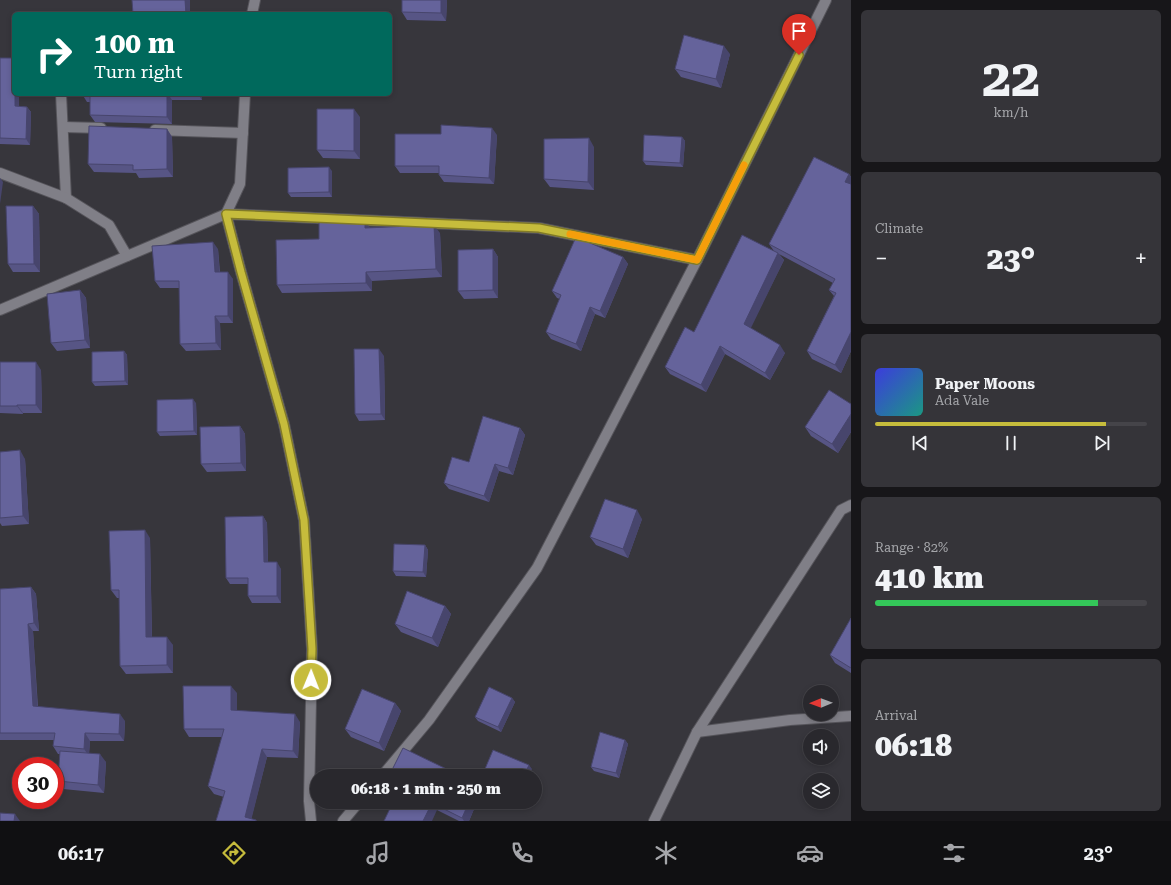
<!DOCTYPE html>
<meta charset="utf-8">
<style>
body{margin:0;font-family:"Roboto Serif",serif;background:#353439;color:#f1f3f6;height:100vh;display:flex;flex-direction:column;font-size:15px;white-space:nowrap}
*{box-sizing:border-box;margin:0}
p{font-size:13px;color:#a5a6aa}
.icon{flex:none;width:22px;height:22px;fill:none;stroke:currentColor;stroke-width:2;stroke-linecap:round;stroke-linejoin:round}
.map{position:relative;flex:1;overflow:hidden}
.side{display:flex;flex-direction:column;gap:10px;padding:10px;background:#171619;width:320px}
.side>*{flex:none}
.top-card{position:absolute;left:12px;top:12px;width:380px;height:84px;border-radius:6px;box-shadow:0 2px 6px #0003,0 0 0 1px #454449;background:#00695c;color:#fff;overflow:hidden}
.needle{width:26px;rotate:269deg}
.fabs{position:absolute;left:803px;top:685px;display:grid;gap:8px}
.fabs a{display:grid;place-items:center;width:36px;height:36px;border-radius:50%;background:#29282d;box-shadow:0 2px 6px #0003,0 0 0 1px #454449;font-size:20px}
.speed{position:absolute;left:12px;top:757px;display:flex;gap:8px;font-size:20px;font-weight:700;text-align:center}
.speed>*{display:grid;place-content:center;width:52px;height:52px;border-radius:50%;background:#29282d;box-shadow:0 2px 6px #0003,0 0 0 1px #454449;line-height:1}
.speed .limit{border:6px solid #d22;background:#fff;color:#111}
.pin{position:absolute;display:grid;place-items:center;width:34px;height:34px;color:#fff;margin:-41px -17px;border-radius:50% 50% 50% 0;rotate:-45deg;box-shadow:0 0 4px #0007}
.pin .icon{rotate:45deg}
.me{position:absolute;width:44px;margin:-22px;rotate:1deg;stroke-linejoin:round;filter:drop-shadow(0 0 3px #0008)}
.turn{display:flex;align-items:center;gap:14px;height:84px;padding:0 16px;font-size:18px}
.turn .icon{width:52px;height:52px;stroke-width:2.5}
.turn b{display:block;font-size:28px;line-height:34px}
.big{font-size:30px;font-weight:800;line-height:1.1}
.side .card{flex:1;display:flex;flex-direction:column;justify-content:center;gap:6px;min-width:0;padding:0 14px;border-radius:6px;background:#353439}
.side .dial{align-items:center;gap:0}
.dial b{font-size:52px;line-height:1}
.song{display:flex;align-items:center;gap:12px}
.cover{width:48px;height:48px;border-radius:6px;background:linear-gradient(135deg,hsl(240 70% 55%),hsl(170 70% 35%))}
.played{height:4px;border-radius:2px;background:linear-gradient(90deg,#c6bc3c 85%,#454449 85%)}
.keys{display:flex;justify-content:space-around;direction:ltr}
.heat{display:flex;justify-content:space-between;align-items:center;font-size:22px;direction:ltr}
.charge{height:6px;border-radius:3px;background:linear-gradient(90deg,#34c759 82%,#454449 0)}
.trip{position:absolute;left:310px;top:769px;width:232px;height:40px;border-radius:20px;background:#29282d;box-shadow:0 2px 6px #0003,0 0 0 1px #454449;font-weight:800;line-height:40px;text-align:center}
.tabs{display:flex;height:64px;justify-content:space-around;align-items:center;background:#101012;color:#a5a6aa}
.tabs .icon{width:28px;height:28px}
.tabs .on{color:#c6bc3c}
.tabs b{font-size:18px;color:#f1f3f6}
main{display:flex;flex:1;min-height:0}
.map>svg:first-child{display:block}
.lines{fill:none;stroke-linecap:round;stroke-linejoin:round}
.street-casing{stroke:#55545a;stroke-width:12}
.street{stroke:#807f87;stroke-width:10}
.wall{fill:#575585}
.shaded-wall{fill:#47456c}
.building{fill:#65639b;stroke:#47456c}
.route-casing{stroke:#817a27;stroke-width:10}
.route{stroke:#c6bc3c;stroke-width:7}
.slow{stroke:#f59e0b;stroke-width:7}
</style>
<main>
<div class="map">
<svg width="851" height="821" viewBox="0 0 851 821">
<rect width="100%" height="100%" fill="#37363c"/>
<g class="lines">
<g class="street-casing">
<g id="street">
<polyline points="252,14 255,0"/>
<polyline points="61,94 66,198"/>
<polyline points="245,94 240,184 226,214 241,272 284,424 304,520 312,649 309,801 311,821"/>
<polyline points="63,127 101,128"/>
<polyline points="155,130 243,133"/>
<polyline points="0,173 66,198 109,225 127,256"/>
<polyline points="0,310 226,214 539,228 697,260"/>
<polyline points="697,732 790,720 851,716"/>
<polyline points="382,776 429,720 537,568 697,260 826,0"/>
<polyline points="343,821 359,802"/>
<polyline points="654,821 697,732 841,510 851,505"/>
</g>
</g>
<use href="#street" class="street"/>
</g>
<g class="wall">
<polygon points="447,0 446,21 407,20 402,12"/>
<polygon points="730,54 721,88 681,77 675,69"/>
<polygon points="0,58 14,94 19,94 19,106 27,107 31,112 30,145 0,144"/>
<polygon points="82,94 202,94 202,100 172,100 172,124 95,122 90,115 90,102 87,102"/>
<polygon points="360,117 360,159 323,158 317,150"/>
<polygon points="167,129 172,137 173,177 139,178 136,173 94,172 88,164"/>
<polygon points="497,135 494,184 444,182 439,175 439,173 400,173 395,166"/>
<polygon points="682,137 685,141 683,167 646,165 643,161"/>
<polygon points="594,147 594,190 550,187 544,179"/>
<polygon points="332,171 332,197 291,197 288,193"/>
<polygon points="849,174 851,177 851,351 841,373 812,359 807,351 834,296 829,290 833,283 779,254 784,260 750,328 785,353 770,380 725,354 706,392 670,374 665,367 694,332 774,251 769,244"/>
<polygon points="33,206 39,214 40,272 13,272 8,264"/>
<polygon points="365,220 370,228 440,233 442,277 372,281 372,291 282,293 277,285 319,239"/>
<polygon points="218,249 220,272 233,279 233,323 220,323 221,350 186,351 180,344 179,288 160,288 155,281"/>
<polygon points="493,249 498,257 498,298 464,299 458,291"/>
<polygon points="623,257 628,264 605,318 595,314 581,351 551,339 546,332 560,299 557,298 552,291"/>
<polygon points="80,290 86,298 90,348 57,351 51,343"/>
<polygon points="124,351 127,355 128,385 95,386 92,382"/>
<polygon points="384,356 385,420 359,421 355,414"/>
<polygon points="0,362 41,370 42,413 23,413 23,414 0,413"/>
<polygon points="196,403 197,435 160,436 157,432"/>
<polygon points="851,404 851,432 838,453 811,436 805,427"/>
<polygon points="240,426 245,434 246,471 207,472 201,464"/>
<polygon points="520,428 525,435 513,475 499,471 489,502 449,489 444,483 469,462"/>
<polygon points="0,452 25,459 29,524 2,526 0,523"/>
<polygon points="263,516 267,523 268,562 281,569 281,603 252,603 248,596 248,584 230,584 226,578"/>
<polygon points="642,519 628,558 596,545 590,537"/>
<polygon points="150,538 152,637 173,645 173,673 126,674 120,666 119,598 117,598 111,590"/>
<polygon points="425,545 428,550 426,577 396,576 393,571"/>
<polygon points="31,587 36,594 39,631 33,631 38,707 125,721 124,741 90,741 89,753 106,762 104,793 63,789 58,781 60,754 58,754 53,746 54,740 0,740 0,589"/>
<polygon points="445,606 451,614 438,647 401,632 395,624"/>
<polygon points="851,618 851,673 835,663 830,655"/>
<polygon points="237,693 237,711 300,722 298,758 267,757 251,819 257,821 216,821 224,797 214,794 208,786 222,737 189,737 184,729"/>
<polygon points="512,698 515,702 501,732 478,721 475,717"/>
<polygon points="395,703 401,711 384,751 351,737 345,729"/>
<polygon points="625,740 628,744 619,778 594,771 591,767"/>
<polygon points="393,802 477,802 469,821 459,821 437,810"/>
</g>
<g class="shaded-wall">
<polygon points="185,0 190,0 190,14 186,14"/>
<polygon points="441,0 447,0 446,21 441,13"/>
<polygon points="724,46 730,54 721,88 716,79"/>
<polygon points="15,94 19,94 19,112 15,106"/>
<polygon points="167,94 168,94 172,100 172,124 167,117"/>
<polygon points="198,94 202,94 202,100"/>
<polygon points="27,107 31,112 30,145 26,139"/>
<polygon points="354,109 360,117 360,159 354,151"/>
<polygon points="492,128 497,135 494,184 489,178"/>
<polygon points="167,129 172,137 173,177 167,169"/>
<polygon points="682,137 685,141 683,167 680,163"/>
<polygon points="589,138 594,147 594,190 588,182"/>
<polygon points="329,167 332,171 332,197 329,192"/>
<polygon points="849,174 851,177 851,188 845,182"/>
<polygon points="0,178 3,182 0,204"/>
<polygon points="33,206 39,214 40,272 34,264"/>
<polygon points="365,220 370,228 365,228"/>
<polygon points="434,225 440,233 442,277 436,269"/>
<polygon points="213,242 218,249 220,279 215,272"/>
<polygon points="493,249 498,257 498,298 493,290"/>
<polygon points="778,253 784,260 749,332 744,324"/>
<polygon points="623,257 628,264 605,318 600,311"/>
<polygon points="228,272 233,279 233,323 228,316"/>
<polygon points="366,272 372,281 372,291 366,283"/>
<polygon points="80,290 86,298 90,348 85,340"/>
<polygon points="590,307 595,314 581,351 576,344"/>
<polygon points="215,316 220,323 221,350 216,343"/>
<polygon points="851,332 851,351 841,373 835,365"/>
<polygon points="780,345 785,353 770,380 765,373"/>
<polygon points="720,346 725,354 706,392 701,385"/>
<polygon points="379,349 384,356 385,420 381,414"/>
<polygon points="124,351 127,355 128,385 125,381"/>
<polygon points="36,362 41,370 42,413 36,405"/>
<polygon points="193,399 196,403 197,435 194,431"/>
<polygon points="17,405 23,413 23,414 17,406"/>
<polygon points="851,414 851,432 838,453 832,444"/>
<polygon points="240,426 245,434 246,471 241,463"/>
<polygon points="520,428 525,435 513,475 508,468"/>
<polygon points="20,450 25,459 29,524 23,516"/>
<polygon points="495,464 499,471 489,502 484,496"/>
<polygon points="637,510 642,519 628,558 623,549"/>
<polygon points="263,516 267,523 268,569 264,562"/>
<polygon points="145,530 150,538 152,645 146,637"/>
<polygon points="425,545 428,550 426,577 423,572"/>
<polygon points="277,562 281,569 281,603 277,596"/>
<polygon points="31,587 36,594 39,631 34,623"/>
<polygon points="445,606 451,614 438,647 432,638"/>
<polygon points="28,624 33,631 38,714 33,706"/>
<polygon points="167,637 173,645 173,673 167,665"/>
<polygon points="231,686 237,693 237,718 231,710"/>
<polygon points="512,698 515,702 501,732 498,727"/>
<polygon points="395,703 401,711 384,751 379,743"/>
<polygon points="120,714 125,721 124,741 119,734"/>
<polygon points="295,714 300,722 298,758 293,751"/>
<polygon points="85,733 90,741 89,756 84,749"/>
<polygon points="625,740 628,744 619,778 616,773"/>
<polygon points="262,749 267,757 251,821 245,817"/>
<polygon points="100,754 106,762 104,793 98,785"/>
<polygon points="529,765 532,769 529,776 524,776"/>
<polygon points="469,802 477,802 469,821 464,821 462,818"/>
<polygon points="432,803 437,810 432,821 423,821"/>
<polygon points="15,814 20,821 14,821"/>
</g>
<g class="building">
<polygon points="132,0 185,0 186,14 133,14"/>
<polygon points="402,0 441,0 441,13 402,12"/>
<polygon points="684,35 724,46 716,79 675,69"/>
<polygon points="0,58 14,58 14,94 15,94 15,106 27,107 26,139 0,138"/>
<polygon points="82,94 167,94 167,117 90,115 90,95 82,95"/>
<polygon points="317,109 354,109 354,151 317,150"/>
<polygon points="441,125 492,128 489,178 439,175 439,166 395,166 395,134 441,134"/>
<polygon points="89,126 167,129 167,169 133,170 133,165 88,164"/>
<polygon points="644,135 682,137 680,163 643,161"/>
<polygon points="589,138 588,182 544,179 544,139"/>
<polygon points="814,157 849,174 845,182 851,184 851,332 835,365 807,351 836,293 829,290 835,279 769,244"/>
<polygon points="329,167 329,192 288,193 288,168"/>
<polygon points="6,206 33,206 34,264 8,264"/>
<polygon points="365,220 365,228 434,225 436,269 366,272 366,283 277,285 276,240 319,239 319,222"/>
<polygon points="742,235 778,253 744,324 780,345 765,373 720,346 701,385 665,367 685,327 694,332"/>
<polygon points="576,237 623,257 600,311 590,307 576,344 546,332 561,295 552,291"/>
<polygon points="213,242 215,272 228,272 228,316 215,316 216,343 180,344 179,281 155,281 152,246"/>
<polygon points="493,249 493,290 458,291 458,250"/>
<polygon points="80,290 85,340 51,343 47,294"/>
<polygon points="354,349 379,349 381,414 355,414"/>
<polygon points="124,351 125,381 92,382 92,352"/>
<polygon points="0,362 36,362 36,405 17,405 17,406 0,406"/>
<polygon points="829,390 851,404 851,414 832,444 805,427"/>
<polygon points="193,399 194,431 157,432 157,400"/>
<polygon points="483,416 520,428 508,468 495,464 484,496 444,483 452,457 469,462"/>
<polygon points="240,426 241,463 201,464 200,427"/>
<polygon points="20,450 23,516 0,518 0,452"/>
<polygon points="605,499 637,510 623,549 590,537"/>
<polygon points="263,516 264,562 277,562 277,596 248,596 248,578 226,578 225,517"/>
<polygon points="145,530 146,637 167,637 167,665 120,666 119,590 111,590 109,531"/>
<polygon points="394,544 425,545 423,572 393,571"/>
<polygon points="31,587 34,623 28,624 33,706 120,714 119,734 85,733 84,749 53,746 55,733 0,733 0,589"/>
<polygon points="407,591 445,606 432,638 395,624"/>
<polygon points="851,618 851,668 830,655"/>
<polygon points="183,686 231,686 231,710 295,714 293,751 262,749 245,817 256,820 256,821 216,821 225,791 208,786 224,729 184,729"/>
<polygon points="489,687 512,698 498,727 475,717"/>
<polygon points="362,689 395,703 379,743 345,729"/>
<polygon points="600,732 625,740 616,773 591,767"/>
<polygon points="403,748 461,776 389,776"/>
<polygon points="493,750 529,765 524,776 482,776"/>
<polygon points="60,751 100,754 98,785 58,781"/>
<polygon points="393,802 469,802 462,818 432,803 423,821 384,821"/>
<polygon points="0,813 15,814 14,821 0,821"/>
</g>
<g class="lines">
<g class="route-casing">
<polyline id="route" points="311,680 312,649 304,520 284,424 241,272 226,214 539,228 697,260 799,55"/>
</g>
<use href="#route" class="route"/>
<polyline class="slow" points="570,234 697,260 744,165"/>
</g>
</svg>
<div class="fabs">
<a><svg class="needle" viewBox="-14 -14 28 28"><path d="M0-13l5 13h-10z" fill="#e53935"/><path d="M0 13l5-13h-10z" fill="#a5a6aa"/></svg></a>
<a><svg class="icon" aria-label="sound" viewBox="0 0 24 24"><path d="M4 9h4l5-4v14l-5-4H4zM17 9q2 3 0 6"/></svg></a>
<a><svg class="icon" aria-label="layers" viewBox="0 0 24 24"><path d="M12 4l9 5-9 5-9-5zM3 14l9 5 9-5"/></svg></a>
</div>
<div class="speed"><div class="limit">30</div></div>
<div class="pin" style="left:799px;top:55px;background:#d93025"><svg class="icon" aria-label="arrive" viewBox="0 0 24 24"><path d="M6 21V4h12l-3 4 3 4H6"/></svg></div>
<svg class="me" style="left:311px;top:680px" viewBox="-20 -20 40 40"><circle r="17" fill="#c6bc3c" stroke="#fff" stroke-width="3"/><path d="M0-11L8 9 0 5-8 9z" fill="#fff"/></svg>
<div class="trip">06:18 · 1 min · 250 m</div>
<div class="top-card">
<div class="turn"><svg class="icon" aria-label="right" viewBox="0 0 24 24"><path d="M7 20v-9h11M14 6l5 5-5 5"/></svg><div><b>100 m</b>Turn right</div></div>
</div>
</div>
<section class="side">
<div class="card dial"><b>22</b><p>km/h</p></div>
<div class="card"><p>Climate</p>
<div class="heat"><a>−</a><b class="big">23°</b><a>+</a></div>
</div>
<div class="card">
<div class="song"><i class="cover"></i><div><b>Paper Moons</b><p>Ada Vale</p></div></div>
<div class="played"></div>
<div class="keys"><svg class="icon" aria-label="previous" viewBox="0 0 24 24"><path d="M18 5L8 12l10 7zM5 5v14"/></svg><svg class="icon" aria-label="pause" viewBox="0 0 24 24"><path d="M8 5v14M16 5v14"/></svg><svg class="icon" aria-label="next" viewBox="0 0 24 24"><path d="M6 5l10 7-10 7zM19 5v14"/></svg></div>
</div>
<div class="card"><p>Range · 82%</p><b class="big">410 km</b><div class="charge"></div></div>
<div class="card"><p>Arrival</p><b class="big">06:18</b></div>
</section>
</main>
<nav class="tabs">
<b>06:17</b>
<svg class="icon on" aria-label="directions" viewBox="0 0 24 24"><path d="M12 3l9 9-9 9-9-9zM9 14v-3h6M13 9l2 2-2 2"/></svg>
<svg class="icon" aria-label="music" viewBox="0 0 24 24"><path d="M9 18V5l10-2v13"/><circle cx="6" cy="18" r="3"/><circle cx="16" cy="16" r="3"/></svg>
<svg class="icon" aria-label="phone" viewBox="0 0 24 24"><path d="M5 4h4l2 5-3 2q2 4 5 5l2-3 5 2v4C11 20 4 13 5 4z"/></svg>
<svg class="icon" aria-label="climate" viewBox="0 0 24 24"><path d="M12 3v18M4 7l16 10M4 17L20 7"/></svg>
<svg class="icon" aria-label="car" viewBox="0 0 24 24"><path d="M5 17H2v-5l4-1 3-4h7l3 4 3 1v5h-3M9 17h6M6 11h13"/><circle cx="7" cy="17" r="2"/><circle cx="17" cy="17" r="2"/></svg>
<svg class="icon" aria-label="filters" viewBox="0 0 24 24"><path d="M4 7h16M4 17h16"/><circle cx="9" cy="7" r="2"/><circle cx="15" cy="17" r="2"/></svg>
<b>23°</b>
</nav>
